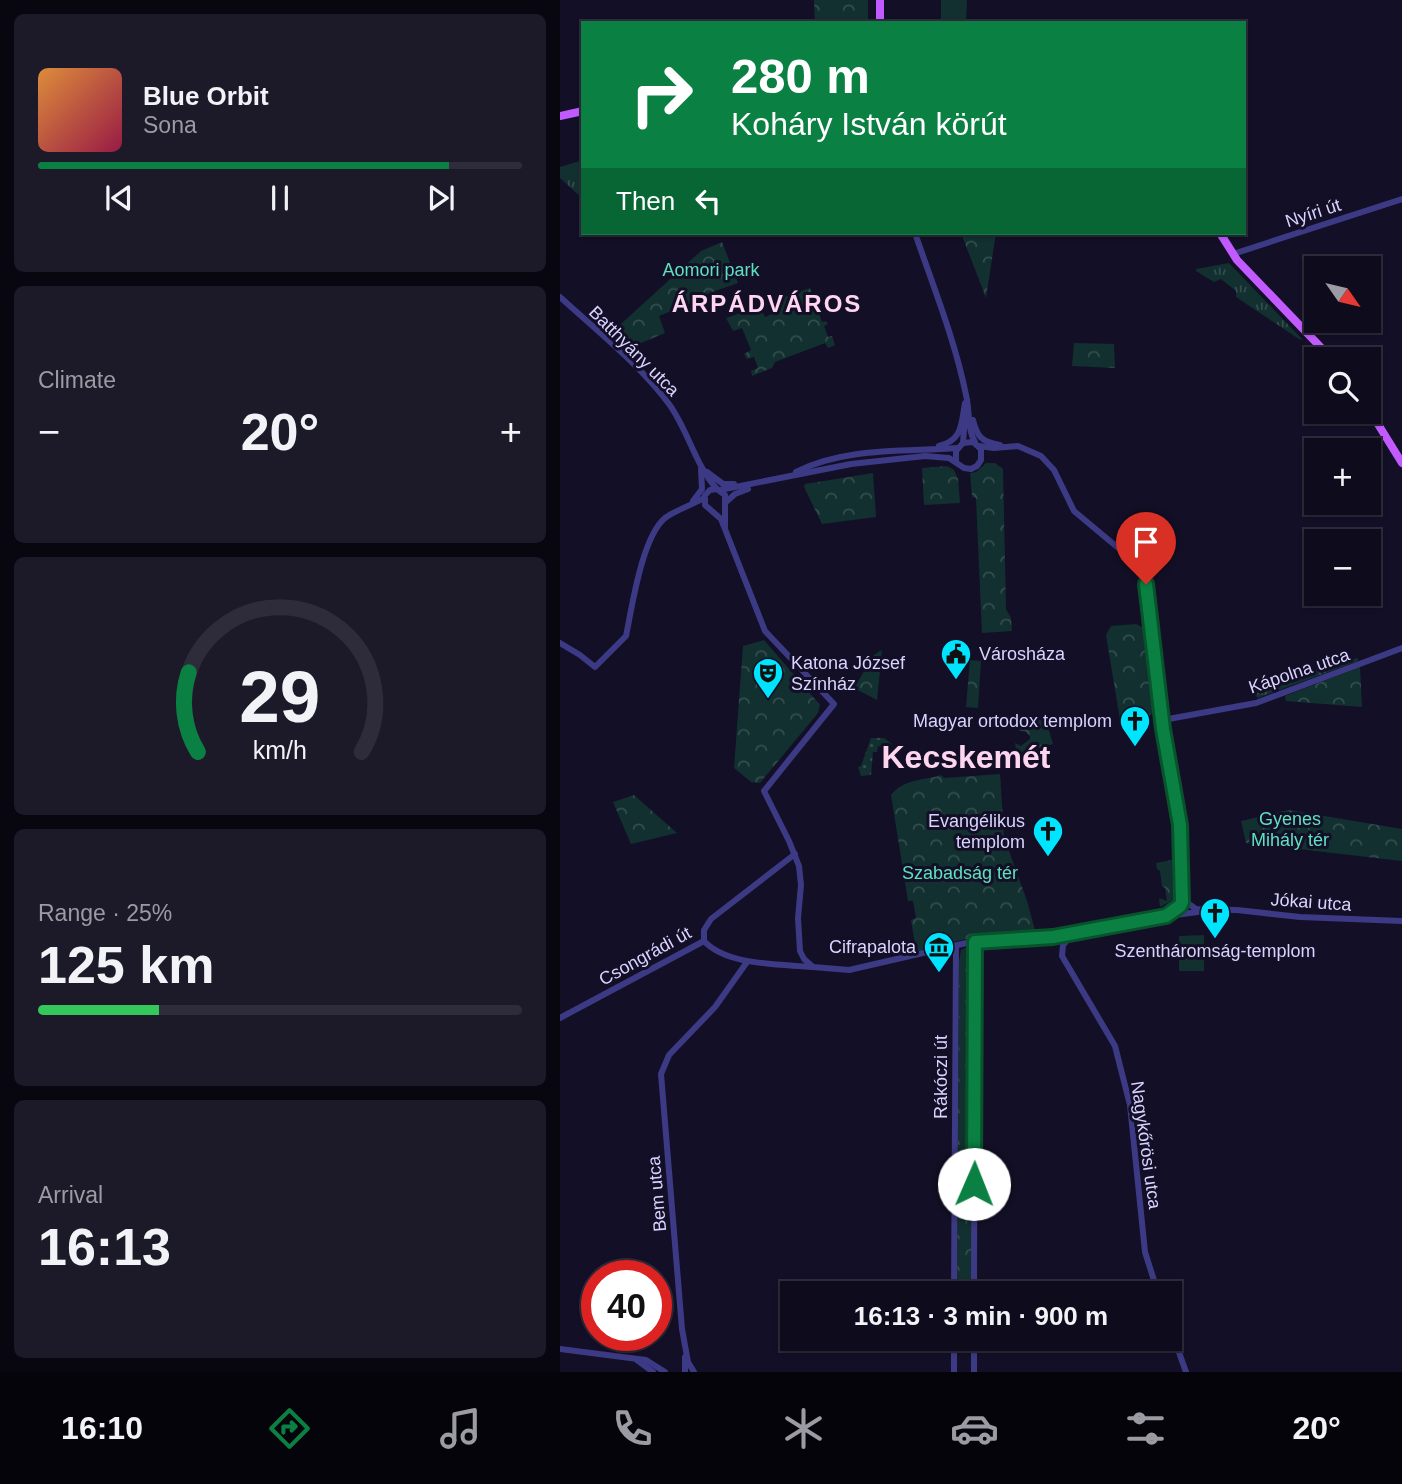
<!DOCTYPE html>
<meta charset="utf-8">
<style>
body{margin:0;font-family:Helvetica,sans-serif;background:#1c1929;color:#f1f3f6;height:100vh;display:flex;flex-direction:column;font-size:26px;white-space:nowrap}
*{box-sizing:border-box;margin:0}
p{font-size:23px;color:#9b9ba3}
.icon{flex:none;width:38px;height:38px;fill:none;stroke:currentColor;stroke-width:2;stroke-linecap:round;stroke-linejoin:round}
.map{position:relative;flex:1;overflow:hidden}
.side{display:flex;flex-direction:column;gap:14px;padding:14px;background:#08060f;width:560px}
.side>*{flex:none}
.banner{position:absolute;left:21px;top:21px;width:665px;height:214px;border-radius:0px;box-shadow:0 2px 5px #0004,0 0 0 2px #2e2b3b;background:#0b8043;color:#fff;overflow:hidden}
.needle{width:46px;rotate:124deg}
.tools{position:absolute;left:744px;top:256px;display:grid;gap:14px}
.tools a{display:grid;place-items:center;width:77px;height:77px;border-radius:0px;background:#0e0b1c;box-shadow:0 2px 5px #0004,0 0 0 2px #2e2b3b;font-size:35px}
.speed{position:absolute;left:21px;top:1260px;display:flex;gap:14px;font-size:35px;font-weight:700;text-align:center}
.speed>*{display:grid;place-content:center;width:91px;height:91px;border-radius:50%;background:#0e0b1c;box-shadow:0 2px 5px #0004,0 0 0 2px #2e2b3b;line-height:1}
.speed .limit{border:10px solid #d22;background:#fff;color:#111}
.pin{position:absolute;display:grid;place-items:center;width:60px;height:60px;color:#fff;margin:-72px -30px;border-radius:50% 50% 50% 0;rotate:-45deg;box-shadow:0 0 7px #0007}
.pin .icon{rotate:45deg}
.me{position:absolute;width:77px;margin:-38px;rotate:1deg;stroke-linejoin:round;filter:drop-shadow(0 0 5px #0008)}
.turn{display:flex;align-items:center;gap:24px;height:147px;padding:0 35px;font-size:32px}
.turn .icon{width:91px;height:91px;stroke-width:2.5}
.turn b{display:block;font-size:49px;line-height:60px}
.then{display:flex;align-items:center;height:66px;padding:0 35px;background:#0003;gap:14px;font-size:26px}
.big{font-size:52px;font-weight:700;line-height:1.1}
.side .widget{flex:1;display:flex;flex-direction:column;justify-content:center;gap:10px;min-width:0;padding:0 24px;border-radius:10px;background:#1c1929}
.side .dial{align-items:center;gap:0}
.dial svg{height:182px;overflow:visible;fill:none;stroke:#2e2b3b;stroke-width:7;stroke-linecap:round;text-anchor:middle}
.dial text{fill:#f1f3f6;stroke:none}
.song{display:flex;align-items:center;gap:21px}
.cover{width:84px;height:84px;border-radius:10px;background:linear-gradient(135deg,hsl(30 70% 55%),hsl(340 70% 35%))}
.played{height:7px;border-radius:4px;background:linear-gradient(90deg,#0b8043 85%,#2e2b3b 85%)}
.keys{display:flex;justify-content:space-around;direction:ltr}
.heat{display:flex;justify-content:space-between;align-items:center;font-size:38px;direction:ltr}
.charge{height:10px;border-radius:5px;background:linear-gradient(90deg,#34c759 25%,#2e2b3b 0)}
.trip{position:absolute;left:220px;top:1281px;width:402px;height:70px;border-radius:0px;background:#0e0b1c;box-shadow:0 2px 5px #0004,0 0 0 2px #2e2b3b;font-weight:700;line-height:70px;text-align:center}
.tabs{display:flex;height:112px;justify-content:space-around;align-items:center;background:#06040b;color:#9b9ba3}
.tabs .icon{width:49px;height:49px}
.tabs .selected{color:#0b8043}
.tabs b{font-size:32px;color:#f1f3f6}
main{display:flex;flex:1;min-height:0}
.map>svg:first-child{display:block}
.grass{fill:url(#grass-tufts)}
.forest{fill:url(#forest-crowns)}
.garden{fill:url(#garden-dots)}
.pitch{fill:#12302f}
.lines{fill:none;stroke-linecap:round;stroke-linejoin:round}
.minor{stroke:#3d3a85;stroke-width:6}
.major{stroke:#c25bff;stroke-width:8}
.route-casing{stroke:#07532c;stroke-width:18}
.route{stroke:#0b8043;stroke-width:12}
.labels{text-anchor:middle;dominant-baseline:central;stroke-width:6;stroke-linejoin:round;paint-order:stroke}
.street-label{font-size:18px;fill:#d9d4ff;stroke:#130f26}
.park-label{font-size:18px;fill:#5fe0c0;stroke:#130f26}
.poi-label{font-size:18px;fill:#d9d4ff;stroke:#130f26;text-anchor:end}
.district-label{font-size:24px;font-weight:bold;letter-spacing:2px;fill:#ffd6f0;stroke:#130f26}
.town-label{font-size:32px;font-weight:bold;fill:#ffd6f0;stroke:#130f26}
</style>
<main>
<section class="side">
<div class="widget">
<div class="song"><i class="cover"></i><div><b>Blue Orbit</b><p>Sona</p></div></div>
<div class="played"></div>
<div class="keys"><svg class="icon" aria-label="previous" viewBox="0 0 24 24"><path d="M18 5L8 12l10 7zM5 5v14"/></svg><svg class="icon" aria-label="pause" viewBox="0 0 24 24"><path d="M8 5v14M16 5v14"/></svg><svg class="icon" aria-label="next" viewBox="0 0 24 24"><path d="M6 5l10 7-10 7zM19 5v14"/></svg></div>
</div>
<div class="widget"><p>Climate</p>
<div class="heat"><a>−</a><b class="big">20°</b><a>+</a></div>
</div>
<div class="widget dial"><svg viewBox="0 0 100 80">
<path d="M14 69A42 42 0 1 1 86 69"/>
<path d="M14 69A42 42 0 0 1 10 34" stroke="#0b8043"/>
<text x="50" y="56" font-size="32" font-weight="700">29</text>
<text x="50" y="72" font-size="11">km/h</text>
</svg></div>
<div class="widget"><p>Range · 25%</p><b class="big">125 km</b><div class="charge"></div></div>
<div class="widget"><p>Arrival</p><b class="big">16:13</b></div>
</section>
<div class="map">
<svg width="842" height="1372" viewBox="0 0 842 1372">
<defs>
<pattern id="grass-tufts" width="24" height="20" patternUnits="userSpaceOnUse" patternTransform="scale(1.75)"><rect width="24" height="20" fill="#12302f"/><path d="M3 7l-1-3M5 7V3M7 7l1-3M15 17l-1-3M17 17v-4M19 17l1-3" fill="none" stroke="#344d4e"/></pattern>
<pattern id="forest-crowns" width="20" height="18" patternUnits="userSpaceOnUse" patternTransform="scale(1.75)"><rect width="20" height="18" fill="#12302f"/><path d="M2 6a3 3 0 1 1 6 0M12 15a3 3 0 1 1 6 0" fill="none" stroke="#344d4e"/></pattern>
<pattern id="garden-dots" width="8" height="8" patternUnits="userSpaceOnUse" patternTransform="scale(1.75)"><rect width="8" height="8" fill="#12302f"/><path d="M2 2h.1M6 6h.1" fill="none" stroke="#344d4e" stroke-width="1.8" stroke-linecap="round"/></pattern>
</defs>
<rect width="100%" height="100%" fill="#130f26"/>
<g class="grass">
<polygon points="23,160 23,199 0,178 0,167"/>
<polygon points="669,263 743,340 739,339 676,297 676,291 661,279 654,282 636,271 636,269"/>
<polygon points="798,658 798,661 698,698 693,694 740,673"/>
</g>
<g class="forest">
<polygon points="254,0 308,0 308,23 255,23"/>
<polygon points="401,233 436,233 426,298"/>
<polygon points="162,242 178,283 138,297 136,301 99,316 105,333 69,348 51,333 141,251"/>
<polygon points="250,288 262,322 266,321 268,324 264,326 268,337 272,336 275,345 268,348 265,343 215,362 212,368 192,376 191,371 198,368 194,357 187,359 184,354 191,350 182,328 173,331 166,318 200,306 205,317 212,314 208,303"/>
<polygon points="514,343 554,344 555,368 512,366"/>
<polygon points="426,463 435,463 443,469 446,609 451,618 452,631 422,633 416,498 412,497 410,473 416,472"/>
<polygon points="387,466 394,470 398,479 400,503 364,505 362,468"/>
<polygon points="313,473 316,517 262,524 244,487 245,484"/>
<polygon points="576,624 586,629 594,712 589,716 563,723 560,720 546,635 551,626"/>
<polygon points="204,640 260,705 258,713 200,783 191,782 174,768 183,646"/>
<polygon points="322,650 317,700 294,688 314,655"/>
<polygon points="410,660 421,661 418,708 406,707"/>
<polygon points="800,667 802,707 726,701 725,696"/>
<polygon points="459,718 486,721 493,744 459,754 456,751 455,743 461,746 470,739 470,736 466,732 455,729 455,722"/>
<path d="M440 774 444 837 467 901 476 934 406 939 356 951 351 920 356 918 353 901H348L331 795C345 778 363 781 381 775L384 778Z"/>
<polygon points="74,795 117,833 71,844 53,802"/>
<polygon points="729,810 842,829 842,861 686,843 681,821"/>
<polygon points="612,860 613,900 600,907 599,898 607,901 605,888 602,886 600,871 597,869 596,863"/>
<polygon points="407,947 411,948 412,958 412,1293 397,1293 399,962 401,950"/>
</g>
<polygon class="garden" points="311,738 324,738 332,744 325,754 321,754 322,747 318,746 317,752 313,752 311,775 301,776 298,767 301,766"/>
<g class="pitch">
<polygon points="381,0 407,0 406,23 381,23"/>
<polygon points="644,935 644,971 619,971 619,936"/>
</g>
<g class="lines">
<g class="minor">
<path d="M355 233C373 286 395 340 406 395 410 410 407 429 415 442"/>
<polyline points="673,254 842,199"/>
<path d="M0 297C36 330 80 365 109 404 128 430 135 465 157 489"/>
<path d="M413 420C417 437 422 442 440 445"/>
<polyline points="403,443 405,417"/>
<path d="M379 446C403 440 401 424 405 403"/>
<polyline points="419,446 434,448 458,446 481,456 494,470 514,511 569,557 583,577 591,617 603,729 620,825 624,895 626,902 636,909 677,910 740,917 842,921"/>
<polyline points="147,472 163,484 174,484"/>
<path d="M236 472C285 447 345 452 397 448"/>
<polyline points="160,490 291,464 365,456 389,458 404,468 411,469 417,466 421,460 421,449 413,442 403,443 396,451 396,462"/>
<polyline points="133,501 142,489 141,469"/>
<polyline points="166,502 175,494 188,489"/>
<polyline points="165,527 165,495 157,489 150,490 145,495 145,505 161,519 205,631 274,704 204,791 229,841 239,866 241,885 238,918 240,951 244,959 253,967 289,970 415,941 512,934 606,916 621,905 624,895"/>
<path d="M0 643 20 655 35 667 66 636C72 607 82 537 105 518 116 510 132 505 144 498"/>
<polyline points="603,720 696,703 842,648"/>
<polyline points="607,916 638,912"/>
<polyline points="512,934 503,945 502,956 555,1046 570,1105 585,1252 598,1293"/>
<polyline points="144,941 144,930 151,919 235,854"/>
<path d="M144 941C167 966 221 964 252 967"/>
<polyline points="0,1018 144,941"/>
<polyline points="394,1293 396,946"/>
<polyline points="414,1293 415,941"/>
<polyline points="611,1330 626,1372"/>
<polyline points="414,1339 414,1372"/>
<polyline points="0,1349 86,1360 105,1372"/>
<polyline points="125,1357 125,1372"/>
<polyline points="77,1360 93,1372"/>
<polyline points="134,1372 128,1362 122,1329 101,1074 109,1055 155,1007 187,962"/>
<polyline points="394,1372 394,1339"/>
</g>
<g class="major">
<polyline points="320,0 320,23"/>
<polyline points="0,116 23,111"/>
<polyline points="660,233 677,260 772,359"/>
<polyline points="808,408 842,463"/>
</g>
</g>
<g class="lines">
<g class="route-casing">
<polyline id="route" points="414,1184 415,942 493,937 606,916 620,906 622,902 620,825 603,729 586,584"/>
</g>
<use href="#route" class="route"/>
</g>
<defs>
<g id="civic-pin" transform="scale(1.575)"><path d="M0 17L-7.5 6A9.5 9.5 0 1 1 7.5 6Z" fill="#00e5ff" stroke="#130f26"/><path d="M-.6-6.5H3V-4.5H.6V-3L4-1V1h2V6H-6V1h2V-1L-.6-3ZM-1.2 2.5V6h2.4V2.5Z" fill="#111"/></g>
<g id="theatre-pin" transform="scale(1.575)"><path d="M0 17L-7.5 6A9.5 9.5 0 1 1 7.5 6Z" fill="#00e5ff" stroke="#130f26"/><path d="M-5-5.5Q0-4 5-5.5V0Q5 5 0 6Q-5 5-5 0ZM-3.3-2.5H-1v1.5H-3.3ZM1-2.5H3.3v1.5H1ZM-2.8 1Q0 5.5 2.8 1Z" fill="#111"/></g>
<g id="church-pin" transform="scale(1.575)"><path d="M0 17L-7.5 6A9.5 9.5 0 1 1 7.5 6Z" fill="#00e5ff" stroke="#130f26"/><path d="M-1.2-6h2.4v3.5h3.3v2.4h-3.3V6h-2.4V-.1h-3.3v-2.4h3.3Z" fill="#111"/></g>
<g id="museum-pin" transform="scale(1.575)"><path d="M0 17L-7.5 6A9.5 9.5 0 1 1 7.5 6Z" fill="#00e5ff" stroke="#130f26"/><path d="M0-6L6-3V-2H-6V-3ZM-5-1h2V3h-2ZM-1-1h2V3h-2ZM3-1h2V3H3ZM-6 4H6V6H-6Z" fill="#111"/></g>
</defs>
<g fill-rule="evenodd">
<use href="#civic-pin" x="396" y="654"/>
<use href="#theatre-pin" x="208" y="673"/>
<use href="#church-pin" x="575" y="721"/>
<use href="#church-pin" x="488" y="831"/>
<use href="#church-pin" x="655" y="913"/>
<use href="#museum-pin" x="379" y="947"/>
</g>
<g class="labels">
<g class="street-label">
<text transform="translate(753 213) rotate(-18)">Nyíri út</text>
<text transform="translate(74 351) rotate(45)">Batthyány utca</text>
<text transform="translate(739 671) rotate(-19)">Kápolna utca</text>
<text transform="translate(751 902) rotate(4)">Jókai utca</text>
<text transform="translate(85 956) rotate(-29)">Csongrádi út</text>
<text transform="translate(381 1077) rotate(-90)">Rákóczi út</text>
<text transform="translate(586 1145) rotate(82)">Nagykőrösi utca</text>
<text transform="translate(97 1194) rotate(-95)">Bem utca</text>
</g>
<g class="park-label">
<text x="151" y="270">Aomori park</text>
<text x="730" y="819">Gyenes<tspan x="730" dy="21">Mihály tér</tspan></text>
<text x="400" y="873">Szabadság tér</text>
</g>
<g class="poi-label">
<text x="419" y="654" text-anchor="start">Városháza</text>
<text x="231" y="663" text-anchor="start">Katona József<tspan x="231" dy="21">Színház</tspan></text>
<text x="552" y="721">Magyar ortodox templom</text>
<text x="465" y="821">Evangélikus<tspan x="465" dy="21">templom</tspan></text>
<text x="356" y="947">Cifrapalota</text>
<text x="655" y="951" text-anchor="middle">Szentháromság-templom</text>
</g>
<g class="district-label">
<text x="207" y="303">ÁRPÁDVÁROS</text>
</g>
<g class="town-label">
<text x="406" y="757">Kecskemét</text>
</g>
</g>
</svg>
<div class="tools">
<a><svg class="needle" viewBox="-14 -14 28 28"><path d="M0-13l5 13h-10z" fill="#e53935"/><path d="M0 13l5-13h-10z" fill="#9b9ba3"/></svg></a>
<a><svg class="icon" aria-label="search" viewBox="0 0 24 24"><circle cx="10" cy="10" r="6"/><path d="M15 15l6 6"/></svg></a>
<a>+</a>
<a>−</a>
</div>
<div class="speed"><div class="limit">40</div></div>
<div class="pin" style="left:586px;top:584px;background:#d93025"><svg class="icon" aria-label="arrive" viewBox="0 0 24 24"><path d="M6 21V4h12l-3 4 3 4H6"/></svg></div>
<svg class="me" style="left:414px;top:1184px" viewBox="-20 -20 40 40"><circle r="19" fill="#fff"/><path d="M0-13L10 11 0 6-10 11z" fill="#0b8043"/></svg>
<div class="trip">16:13 · 3 min · 900 m</div>
<div class="banner">
<div class="turn"><svg class="icon" aria-label="right" viewBox="0 0 24 24"><path d="M7 20v-9h11M14 6l5 5-5 5"/></svg><div><b>280 m</b>Koháry István körút</div></div>
<div class="then">Then<svg class="icon" aria-label="left" viewBox="0 0 24 24"><path d="M17 20v-9H6M10 6l-5 5 5 5"/></svg></div>
</div>
</div>
</main>
<nav class="tabs">
<b>16:10</b>
<svg class="icon selected" aria-label="directions" viewBox="0 0 24 24"><path d="M12 3l9 9-9 9-9-9zM9 14v-3h6M13 9l2 2-2 2"/></svg>
<svg class="icon" aria-label="music" viewBox="0 0 24 24"><path d="M9 18V5l10-2v13"/><circle cx="6" cy="18" r="3"/><circle cx="16" cy="16" r="3"/></svg>
<svg class="icon" aria-label="phone" viewBox="0 0 24 24"><path d="M5 4h4l2 5-3 2q2 4 5 5l2-3 5 2v4C11 20 4 13 5 4z"/></svg>
<svg class="icon" aria-label="climate" viewBox="0 0 24 24"><path d="M12 3v18M4 7l16 10M4 17L20 7"/></svg>
<svg class="icon" aria-label="car" viewBox="0 0 24 24"><path d="M5 17H2v-5l4-1 3-4h7l3 4 3 1v5h-3M9 17h6M6 11h13"/><circle cx="7" cy="17" r="2"/><circle cx="17" cy="17" r="2"/></svg>
<svg class="icon" aria-label="filters" viewBox="0 0 24 24"><path d="M4 7h16M4 17h16"/><circle cx="9" cy="7" r="2"/><circle cx="15" cy="17" r="2"/></svg>
<b>20°</b>
</nav>
